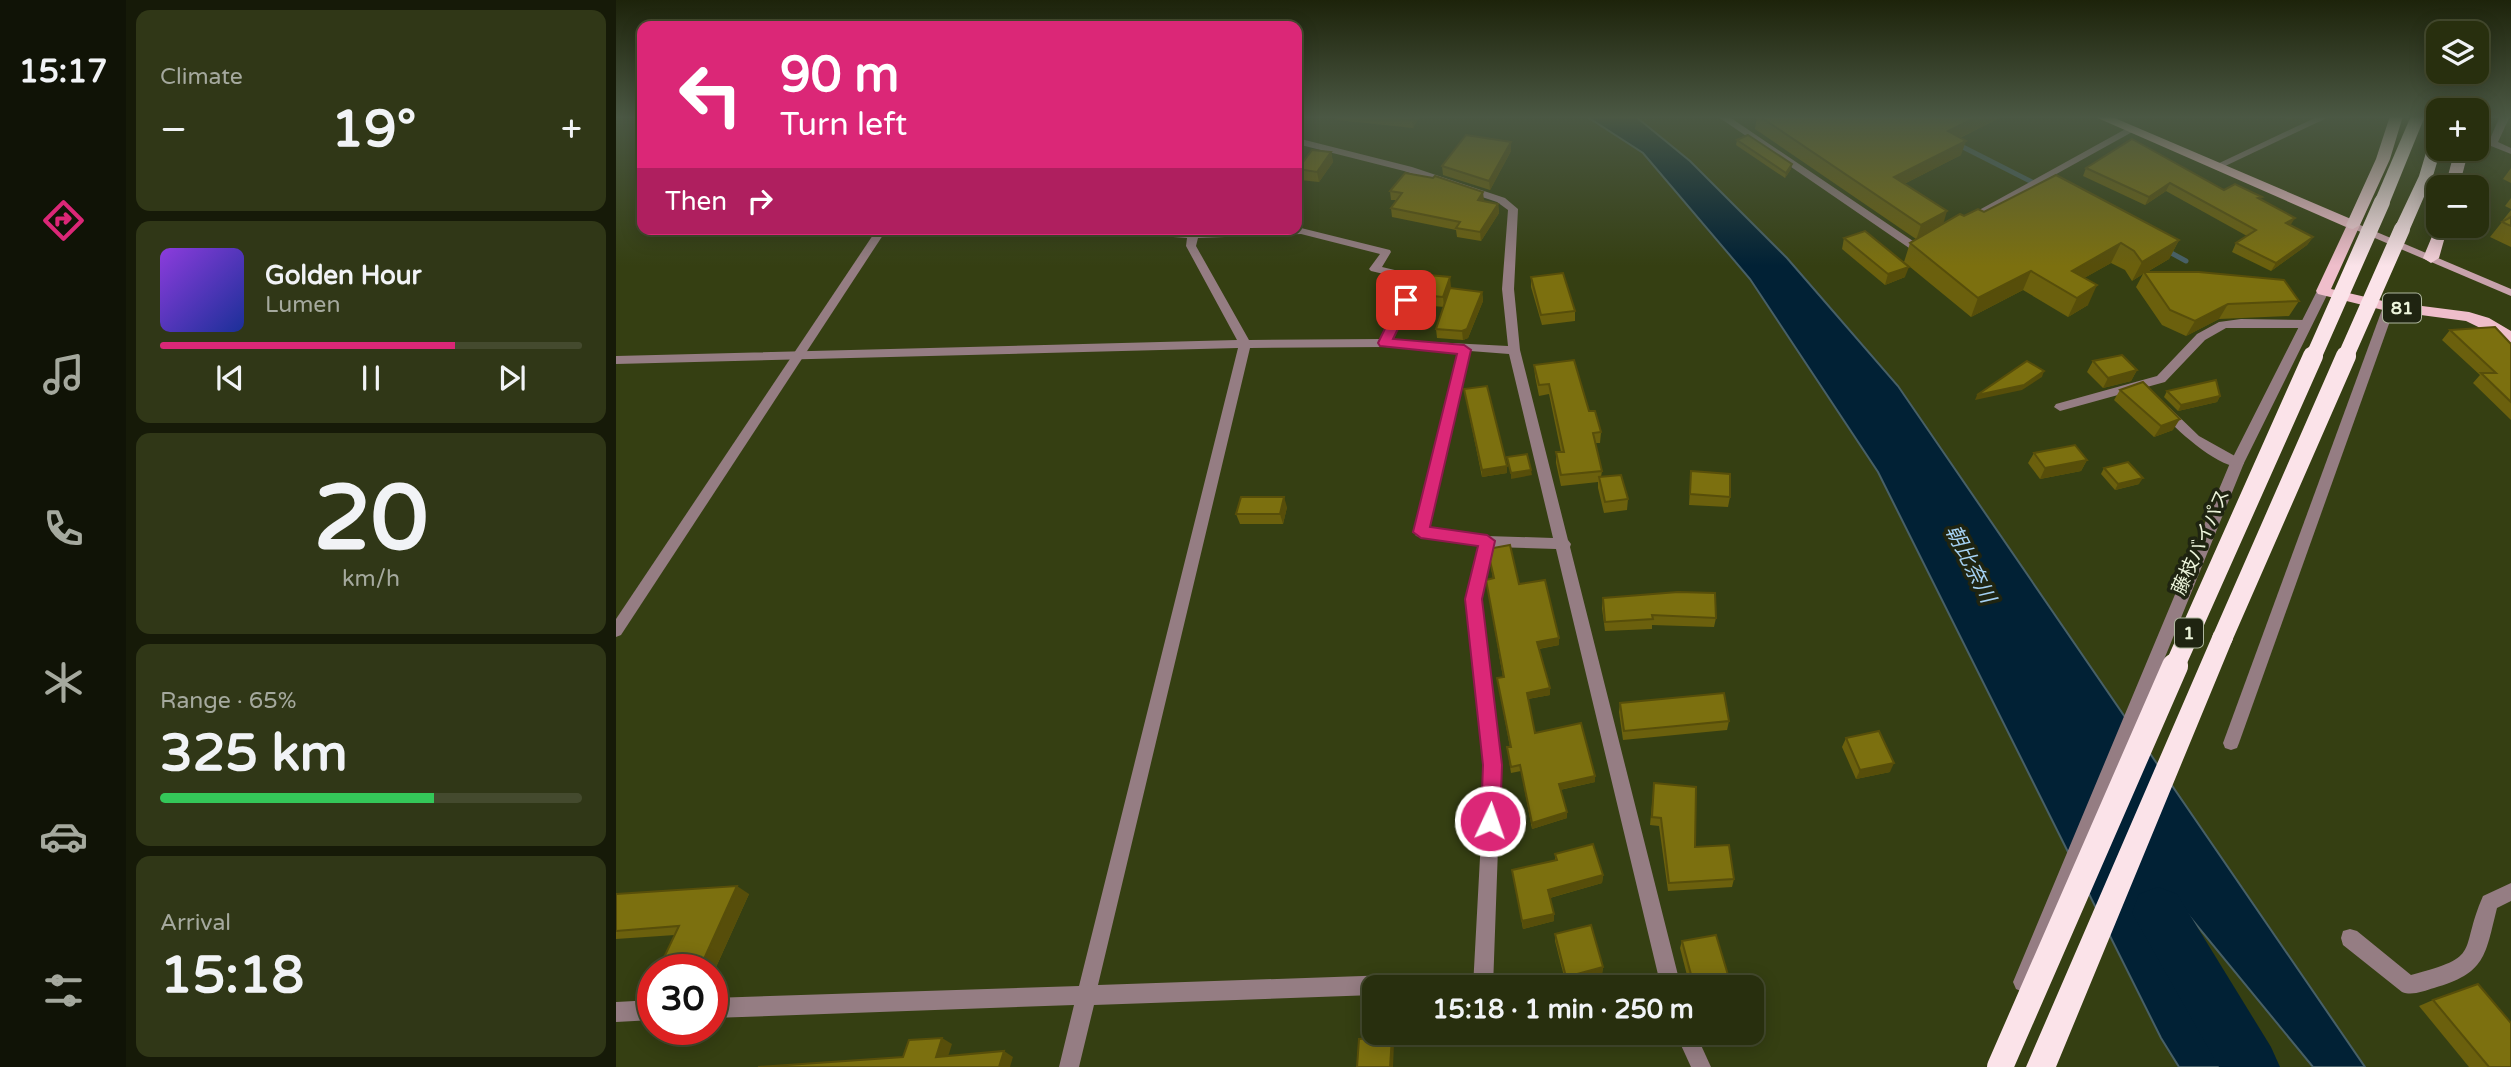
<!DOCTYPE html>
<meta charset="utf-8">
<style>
body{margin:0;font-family:"Varela Round","Noto Sans JP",sans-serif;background:#303717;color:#f1f3f6;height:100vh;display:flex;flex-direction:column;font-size:26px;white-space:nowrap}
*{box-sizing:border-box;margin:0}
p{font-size:23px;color:#a5a99e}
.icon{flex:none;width:38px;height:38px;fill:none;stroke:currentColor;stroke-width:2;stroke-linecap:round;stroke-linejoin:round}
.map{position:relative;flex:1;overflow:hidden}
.details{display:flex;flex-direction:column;gap:10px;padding:10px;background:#161a08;width:490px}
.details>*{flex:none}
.banner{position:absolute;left:21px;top:21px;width:665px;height:214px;border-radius:14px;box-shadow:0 4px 18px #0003,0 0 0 2px #444a2e;background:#db2777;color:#fff;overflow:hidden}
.tools{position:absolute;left:1810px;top:21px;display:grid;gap:14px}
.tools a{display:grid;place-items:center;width:63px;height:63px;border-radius:14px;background:#282f0e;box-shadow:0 4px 18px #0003,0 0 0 2px #444a2e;font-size:35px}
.speed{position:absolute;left:21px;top:954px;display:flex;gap:14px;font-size:35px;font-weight:700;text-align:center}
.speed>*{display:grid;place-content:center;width:91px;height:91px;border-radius:50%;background:#282f0e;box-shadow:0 4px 18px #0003,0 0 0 2px #444a2e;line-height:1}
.speed .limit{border:10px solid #d22;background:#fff;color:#111}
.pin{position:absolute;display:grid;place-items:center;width:60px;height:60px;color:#fff;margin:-30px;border-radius:14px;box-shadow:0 4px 10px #0006}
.me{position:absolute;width:77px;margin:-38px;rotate:3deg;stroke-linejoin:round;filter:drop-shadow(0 0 5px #0008)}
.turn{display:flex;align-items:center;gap:24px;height:147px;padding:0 28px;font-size:32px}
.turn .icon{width:91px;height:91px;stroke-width:2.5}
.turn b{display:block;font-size:49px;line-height:60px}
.then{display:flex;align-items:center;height:66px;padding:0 28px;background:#0003;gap:14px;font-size:26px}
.big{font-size:52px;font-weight:700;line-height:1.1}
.details .tile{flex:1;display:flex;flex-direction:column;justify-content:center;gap:10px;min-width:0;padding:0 24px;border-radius:14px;background:#303717}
.details .dial{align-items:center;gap:0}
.dial b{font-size:91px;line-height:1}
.song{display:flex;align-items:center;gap:21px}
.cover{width:84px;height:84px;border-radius:10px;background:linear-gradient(135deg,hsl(270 70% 55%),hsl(230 70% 35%))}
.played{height:7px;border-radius:4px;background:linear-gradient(90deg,#db2777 70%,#444a2e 70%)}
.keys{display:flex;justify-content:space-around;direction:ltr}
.heat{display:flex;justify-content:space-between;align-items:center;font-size:38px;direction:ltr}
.charge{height:10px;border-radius:5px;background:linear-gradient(90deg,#34c759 65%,#444a2e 0)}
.trip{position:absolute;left:746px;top:975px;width:402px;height:70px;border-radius:14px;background:#282f0e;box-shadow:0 4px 18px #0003,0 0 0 2px #444a2e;font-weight:700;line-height:70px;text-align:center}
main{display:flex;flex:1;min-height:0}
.dock{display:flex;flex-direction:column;width:126px;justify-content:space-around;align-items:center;background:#101306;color:#a5a99e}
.dock .icon{width:49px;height:49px}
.dock .selected{color:#db2777}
.dock b{font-size:32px;color:#f1f3f6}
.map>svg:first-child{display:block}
.water{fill:#012135;stroke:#486067;stroke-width:2}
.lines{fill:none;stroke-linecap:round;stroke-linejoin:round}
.stream{stroke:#486067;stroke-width:5}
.river{fill:#012135;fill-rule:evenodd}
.minor-tunnel{stroke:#505a30;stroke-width:10;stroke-dasharray:10 5;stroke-linecap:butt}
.minor{fill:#957d83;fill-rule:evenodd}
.tertiary{fill:#957d83;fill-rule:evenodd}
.secondary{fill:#c8a2ac;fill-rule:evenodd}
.primary{fill:#efbecb;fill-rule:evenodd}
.trunk{fill:#f5d0da;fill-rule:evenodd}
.motorway{fill:#fbe3e9;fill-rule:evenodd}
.motorway-bridge-far2{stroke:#fbe3e9;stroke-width:16}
.motorway-bridge-far1{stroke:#fbe3e9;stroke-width:20}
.motorway-bridge{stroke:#fbe3e9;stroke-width:26}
.wall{fill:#6b600d}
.shaded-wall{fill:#574e0a}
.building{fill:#7c700f;stroke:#574e0a;stroke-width:2}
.route{fill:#db2777;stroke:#8e194d;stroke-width:2}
.labels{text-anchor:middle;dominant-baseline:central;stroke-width:7;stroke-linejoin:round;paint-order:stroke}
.shield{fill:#1f2411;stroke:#aeb69e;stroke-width:2}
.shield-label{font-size:18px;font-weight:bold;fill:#ecf4db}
.street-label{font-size:19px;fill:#ecf4db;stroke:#1f2411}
.water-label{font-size:21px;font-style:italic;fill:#a5d1f3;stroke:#1f2411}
</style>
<main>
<nav class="dock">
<b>15:17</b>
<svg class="icon selected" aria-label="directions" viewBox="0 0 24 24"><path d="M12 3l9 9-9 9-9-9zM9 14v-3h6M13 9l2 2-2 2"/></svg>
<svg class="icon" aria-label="music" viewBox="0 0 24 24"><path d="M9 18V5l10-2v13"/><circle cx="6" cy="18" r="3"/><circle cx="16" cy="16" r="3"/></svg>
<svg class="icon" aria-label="phone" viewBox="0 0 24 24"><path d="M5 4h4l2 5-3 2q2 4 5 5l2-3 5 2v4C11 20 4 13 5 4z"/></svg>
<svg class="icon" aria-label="climate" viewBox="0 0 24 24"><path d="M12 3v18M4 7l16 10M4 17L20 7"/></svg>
<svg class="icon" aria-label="car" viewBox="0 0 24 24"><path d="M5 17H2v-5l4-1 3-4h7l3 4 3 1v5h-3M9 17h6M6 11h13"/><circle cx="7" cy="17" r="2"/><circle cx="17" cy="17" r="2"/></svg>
<svg class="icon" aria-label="filters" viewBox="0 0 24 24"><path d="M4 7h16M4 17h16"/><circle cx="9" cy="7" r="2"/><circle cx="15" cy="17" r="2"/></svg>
</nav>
<section class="details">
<div class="tile"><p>Climate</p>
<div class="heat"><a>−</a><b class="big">19°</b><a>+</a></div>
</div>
<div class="tile">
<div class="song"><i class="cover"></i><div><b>Golden Hour</b><p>Lumen</p></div></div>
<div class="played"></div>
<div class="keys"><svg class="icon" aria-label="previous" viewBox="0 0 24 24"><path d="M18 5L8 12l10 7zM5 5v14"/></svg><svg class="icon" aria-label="pause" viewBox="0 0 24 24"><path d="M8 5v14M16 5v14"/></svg><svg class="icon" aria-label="next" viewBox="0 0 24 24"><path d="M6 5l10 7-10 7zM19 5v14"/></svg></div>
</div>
<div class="tile dial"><b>20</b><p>km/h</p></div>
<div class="tile"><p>Range · 65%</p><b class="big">325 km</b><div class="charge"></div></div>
<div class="tile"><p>Arrival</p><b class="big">15:18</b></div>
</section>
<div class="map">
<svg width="1895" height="1067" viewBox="0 0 1895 1067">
<rect width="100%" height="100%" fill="#353f12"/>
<polygon class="water" points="970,116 1019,116 1074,161 1171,258 1282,386 1749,1067 1697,1067 1565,906 1572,1002 1619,1067 1563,1067 1545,1038 1262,472 1134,279 1027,153"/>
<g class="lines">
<g class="stream">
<polyline points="1339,143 1422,185"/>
<polyline points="1548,249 1570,261"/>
</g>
<polygon class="river" points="1542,887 1561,894 1655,1047 1664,1067 1603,1067 1516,913 1523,894"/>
<polyline class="minor-tunnel" points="1813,116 1822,120"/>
<g class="minor">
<polygon points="1101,116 1112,116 1300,243 1308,240 1313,243 1304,250 1296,250"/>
<polygon points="1703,116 1715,116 1605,168 1597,166"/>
<polygon points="1884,116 1894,116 1882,142 1895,148 1895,154 1860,140 1860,134 1874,139"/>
<polygon points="1515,126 1518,127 1518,131 1354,222 1346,222 1345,220"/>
<path d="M681 138 796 167 889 198 902 209 898 289 904 350 952 540 955 544 954 547 1065 987H1045L940 549 877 547 865 599 885 765 877 987H857L869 765 851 599 863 545 805 537 800 536 798 532 842 351 769 347 634 348 482 985 775 975 802 980 805 987H758V995L478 1005 463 1067H443L458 1005 96 1018V998L463 986 622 348 0 364V356L621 340 570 246 571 238 488 232 483 229 572 231 573 229H583V232L685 228 774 250 775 252 766 267 804 276 806 278 777 340 892 346 886 289 892 210 881 202 788 171 681 144ZM685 234 764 254 753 269 755 271 793 280 765 339 633 340 580 246 582 238ZM854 351 893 354 937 538 871 536 813 528Z"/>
<polygon points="1773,303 1779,307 1623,743 1621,748 1615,750 1609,748 1607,743 1767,307"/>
<polygon points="1625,319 1690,320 1696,324 1690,328 1610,328 1589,340 1549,382 1444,411 1438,407 1440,404 1541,376 1581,334 1603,322"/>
<path d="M1549 406 1553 407 1583 436 1626 460 1628 463 1626 466C1604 471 1559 428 1545 413L1543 410Z"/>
<path d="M1895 883V901L1881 908C1869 956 1870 973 1818 988 1808 991 1796 996 1786 992L1727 945 1725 938 1727 931 1734 929 1741 931 1795 975C1868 956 1842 953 1867 896Z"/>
<polygon points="37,1000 37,1020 0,1022 0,1002"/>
<polygon points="1059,1032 1079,1032 1095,1067 1075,1067"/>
</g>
<g class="tertiary">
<polygon points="261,229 271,229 5,635 0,637 0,619"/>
<polygon points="1707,288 1713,291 1628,463 1414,989 1407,992 1400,989 1397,982 1614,463 1701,291"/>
</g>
<polygon class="secondary" points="1737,222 1895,289 1895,296 1733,227 1733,223"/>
<polygon class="primary" points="1477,116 1494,116 1742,222 1744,225 1715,289 1767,301 1853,312 1873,318 1895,331 1895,343 1850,321 1767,310 1702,294 1700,291 1730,227"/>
<g class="trunk">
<polygon points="1774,116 1787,116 1774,159 1744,225 1737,229 1732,228 1730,225 1760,159"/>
<polygon points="1839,149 1853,149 1843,187 1829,187"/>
<polygon points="1822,222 1822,226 1832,226 1823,258 1815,263 1807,258"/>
</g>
<g class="motorway">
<polygon points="1795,116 1809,116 1774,202 1766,207 1761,205 1758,202"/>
<polygon points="1822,132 1822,149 1825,149 1817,176 1794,229 1786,234 1780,232 1778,229 1803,176 1815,136"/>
<polygon points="1606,630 1614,632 1617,639 1440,1067 1410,1067 1595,639 1598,632"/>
</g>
<g class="motorway-bridge-far2">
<polyline points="1697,358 1766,202"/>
<polyline points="1729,358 1786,229"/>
</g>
<g class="motorway-bridge-far1">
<polyline points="1606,639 1730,356"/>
<polyline points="1558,668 1697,356"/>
</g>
<polyline class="motorway-bridge" points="1384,1067 1559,666"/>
</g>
<g class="wall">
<polygon points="720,116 804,116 797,128 721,120"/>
<polygon points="1141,116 1387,116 1344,138 1345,155 1288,184 1327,224 1348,216 1368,212 1563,240 1553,259 1531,272 1683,301 1673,316 1603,319 1570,336 1546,325 1520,287 1527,274 1516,281 1509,270 1495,263 1468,278 1472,305 1452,317 1407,290 1355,317 1288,262 1294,243 1300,239 1139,129"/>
<polygon points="1664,116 1683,116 1673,120"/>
<polygon points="1121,140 1175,169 1169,178 1120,145"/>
<polygon points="895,151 874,190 827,175 826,166"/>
<polygon points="715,152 717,162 703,182 684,180 682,169"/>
<polygon points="1470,168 1608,190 1644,199 1675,225 1697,237 1691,245 1655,271 1616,252 1620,243 1631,236 1550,191 1529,205 1467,176"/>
<polygon points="1895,168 1895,183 1887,179"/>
<polygon points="774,191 868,200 867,201 882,204 883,213 865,241 841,237 840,230 776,217 775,208 780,200 775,200"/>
<polygon points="1895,198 1895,209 1889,206"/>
<polygon points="1895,210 1895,247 1874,237 1886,222 1888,220 1887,220"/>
<polygon points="1228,238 1289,277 1269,285 1226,249"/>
<polygon points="834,277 834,288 866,292 867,301 852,338 847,340 821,338 820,329 828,307 806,305 805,295"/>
<polygon points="915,277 959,311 959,321 926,325 915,287"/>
<polygon points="1834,330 1895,344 1895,420 1857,383 1864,375 1826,340"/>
<polygon points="1477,361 1521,370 1515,381 1487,388 1471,372"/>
<polygon points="918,365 973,411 985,432 984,443 979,443 986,471 985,477 1012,499 1011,510 988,513 982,488 982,482 945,486 940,463 940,452 945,452 933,394 923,396 919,376"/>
<polygon points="848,389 891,473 866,477"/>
<polygon points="1504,390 1557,430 1538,437 1498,400"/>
<polygon points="1551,391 1604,396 1601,402 1562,411 1548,397"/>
<polygon points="1418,453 1471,460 1465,471 1424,479 1412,463"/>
<polygon points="1488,468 1523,484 1499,490 1485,474"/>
<polygon points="1075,471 1114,497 1112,507 1073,505"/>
<polygon points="671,507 667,524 624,524 620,514"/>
<polygon points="874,561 903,584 943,638 943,645 923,649 934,695 912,699 919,733 979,776 979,782 944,790 951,812 951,818 916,829 905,771 895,773 892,754 891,747 894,747 881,678 887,677 870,580 877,579"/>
<polygon points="987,598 1100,618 1098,627 1036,625 1036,629 989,631 986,608"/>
<polygon points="1004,703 1113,721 1111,730 1007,740 1003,712"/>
<polygon points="1230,738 1274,772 1240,779 1226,747"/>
<polygon points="1038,783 1079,847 1118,879 1116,887 1052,891 1043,826 1034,825"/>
<polygon points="939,854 987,875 986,883 934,898 938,921 907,929 896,870 939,860"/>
<polygon points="0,894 133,894 96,976 96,970 59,935 0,939"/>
<polygon points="939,934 987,967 986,974 950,984 939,941"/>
<polygon points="1066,941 1112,975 1109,982 1085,987 1074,987 1064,948"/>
<polygon points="1817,1000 1895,1067 1853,1067 1803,1006"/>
</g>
<g class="shaded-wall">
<polygon points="798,116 804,116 797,128 796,120"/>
<polygon points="1363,116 1387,116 1327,146 1332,131"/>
<polygon points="1675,116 1683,116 1673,120"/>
<polygon points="1350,141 1345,155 1274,191 1278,177"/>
<polygon points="895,142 895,151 874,190 873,181"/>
<polygon points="715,152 717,162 703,182 701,172"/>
<polygon points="1176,164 1175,169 1169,178 1170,173"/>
<polygon points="1554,183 1550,191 1529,205 1533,197"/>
<polygon points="867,192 868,200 863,209 862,200"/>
<polygon points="882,204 883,213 865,241 864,232"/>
<polygon points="1331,211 1327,225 1300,240 1305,225"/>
<polygon points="1679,218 1674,226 1670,223"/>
<polygon points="1697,237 1691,245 1655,271 1660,263"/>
<polygon points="1563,240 1553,259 1529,273 1528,272 1527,274 1516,281 1526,262"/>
<polygon points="1505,243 1495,263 1447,290 1456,271"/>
<polygon points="1293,267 1289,277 1269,285 1272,274"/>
<polygon points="1415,271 1407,290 1355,317 1362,298"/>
<polygon points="834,277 835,287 828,307 827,297"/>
<polygon points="1481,285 1472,305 1452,317 1461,298"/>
<polygon points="866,292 867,301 852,338 847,340 846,331"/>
<polygon points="1612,304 1603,319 1570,336 1579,321"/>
<polygon points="1521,370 1515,381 1487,388 1492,378"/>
<polygon points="1428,371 1426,377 1406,390 1359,400 1361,395"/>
<polygon points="1604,396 1601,402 1562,411 1565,405"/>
<polygon points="1564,419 1557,430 1538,437 1545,426"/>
<polygon points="1471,460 1465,471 1424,479 1429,468"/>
<polygon points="891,466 891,473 866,477 866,470"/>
<polygon points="915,470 916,475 895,479 895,473"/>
<polygon points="1527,478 1523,484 1499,490 1502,484"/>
<polygon points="668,497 671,507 667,524 664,514"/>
<polygon points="943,638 943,645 921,649 921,642"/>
<polygon points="934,688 934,695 911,699 911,693"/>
<polygon points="1278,763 1274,772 1240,779 1244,770"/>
<polygon points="979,776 979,782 943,790 943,784"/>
<polygon points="951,812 951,818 916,829 916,823"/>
<polygon points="987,875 986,883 933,898 932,890"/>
<polygon points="121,886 133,894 96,976 96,970 83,970"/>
<polygon points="938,914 938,921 907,929 906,921"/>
<polygon points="987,967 986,974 950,984 950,977"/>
<polygon points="776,1037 778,1043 777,1067 774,1067"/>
<polygon points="326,1038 336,1044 330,1063 320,1057"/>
<polygon points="388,1051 397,1057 394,1067 383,1067"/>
</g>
<g class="building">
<polygon points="759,116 798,116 796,120"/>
<polygon points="1143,116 1363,116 1332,131 1350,141 1278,177 1331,211 1305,225"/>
<polygon points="850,135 895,142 873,181 826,166"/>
<polygon points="1132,135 1176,164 1170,173 1121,140"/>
<polygon points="1516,139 1608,190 1619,184 1646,197 1642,198 1679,218 1670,223 1697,237 1660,263 1620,243 1640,230 1554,183 1533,197 1470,168"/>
<polygon points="696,150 715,152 701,172 682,169"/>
<polygon points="789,173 817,178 819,176 867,192 862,200 882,204 864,232 840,228 844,222 775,208 786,193 774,191"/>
<polygon points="1440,175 1563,240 1526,262 1518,251 1505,243 1456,271 1481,285 1461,298 1415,271 1362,298 1294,243 1344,214 1348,216 1362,209 1368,212"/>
<polygon points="1895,217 1895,226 1886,222"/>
<polygon points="1249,231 1293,267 1272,274 1228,238"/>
<polygon points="1528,272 1583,272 1668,280 1683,301 1612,304 1579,321 1554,310"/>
<polygon points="947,273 959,311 925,315 915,277"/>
<polygon points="812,275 834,277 827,297 805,295"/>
<polygon points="834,288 866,292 851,329 846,331 820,329"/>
<polygon points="1879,327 1895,344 1895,402 1865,373 1880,373 1834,330"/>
<polygon points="1506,355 1521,370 1492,378 1477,361"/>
<polygon points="958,360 973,411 979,411 985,432 977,433 986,471 945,475 940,452 948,452 933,384 923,385 918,365"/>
<polygon points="1411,361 1428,371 1408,385 1361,395"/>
<polygon points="1600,380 1604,396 1565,405 1551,391"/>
<polygon points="1527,382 1564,419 1545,426 1504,390"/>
<polygon points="871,386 891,466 866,470 848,389"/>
<polygon points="1459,445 1471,460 1429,468 1418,453"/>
<polygon points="911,454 915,470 895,473 891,457"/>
<polygon points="1512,462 1527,478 1502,484 1488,468"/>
<polygon points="1075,471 1114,474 1114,497 1074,494"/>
<polygon points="1005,475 1012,499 989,502 983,477"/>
<polygon points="625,497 668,497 664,514 620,514"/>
<polygon points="894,545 903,584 929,580 943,638 921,642 934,688 911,693 919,733 965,723 979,776 943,784 951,812 916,823 904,765 895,767 891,747 895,747 881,678 888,677 870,580 878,578 874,561 877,548"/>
<polygon points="1062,592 1099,593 1100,618 1036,615 1037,619 989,622 987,598"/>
<polygon points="1108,693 1113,721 1008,731 1004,703"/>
<polygon points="1263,731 1278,763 1244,770 1230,738"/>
<polygon points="1038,783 1080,787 1079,847 1113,845 1118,879 1053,883 1045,818 1036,817"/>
<polygon points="977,844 987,875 932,890 938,914 906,921 896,870 941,860 939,854"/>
<polygon points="121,886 83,970 42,970 63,926 0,931 0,894"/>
<polygon points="975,925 987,967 950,977 939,934"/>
<polygon points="1100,935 1112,975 1077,982 1066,941"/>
<polygon points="1862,984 1895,1023 1895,1067 1873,1067 1817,1000"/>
<polygon points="776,1037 774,1067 741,1067 743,1039"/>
<polygon points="326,1038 320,1057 388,1051 383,1067 142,1067 287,1057 293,1040"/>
</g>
<linearGradient id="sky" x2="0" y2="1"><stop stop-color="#1d230a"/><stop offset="0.44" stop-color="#4b5844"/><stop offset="1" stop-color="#4b5844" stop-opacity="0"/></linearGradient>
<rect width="1895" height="266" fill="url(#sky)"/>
<polygon class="route" points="790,296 796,300 777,339 848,345 855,350 814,527 871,535 879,541 866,599 886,765 884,821 881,827 874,830 868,827 865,821 867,765 849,599 862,546 805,538 797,532 841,354 764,346 762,343 783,300"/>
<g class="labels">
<g class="shield">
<rect x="1767" y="293.5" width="38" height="29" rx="5"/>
<rect x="1559" y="618.5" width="28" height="29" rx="5"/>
</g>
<g class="shield-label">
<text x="1786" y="308">81</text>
<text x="1573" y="633">1</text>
</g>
<g class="street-label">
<text transform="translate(1585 542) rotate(-66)">藤枝バイパス</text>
</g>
<g class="water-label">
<text transform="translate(1354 564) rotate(63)">朝比奈川</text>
</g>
</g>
</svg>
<div class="tools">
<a><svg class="icon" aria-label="layers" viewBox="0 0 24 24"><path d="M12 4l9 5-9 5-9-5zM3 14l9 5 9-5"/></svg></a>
<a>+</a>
<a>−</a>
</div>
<div class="speed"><div class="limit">30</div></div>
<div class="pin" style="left:790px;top:300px;background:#d93025"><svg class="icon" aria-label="arrive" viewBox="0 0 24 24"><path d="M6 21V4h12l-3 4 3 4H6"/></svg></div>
<svg class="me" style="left:874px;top:821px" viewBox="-20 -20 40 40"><circle r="17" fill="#db2777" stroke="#fff" stroke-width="3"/><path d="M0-11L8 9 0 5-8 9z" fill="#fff"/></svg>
<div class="trip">15:18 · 1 min · 250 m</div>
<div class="banner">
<div class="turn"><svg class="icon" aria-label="left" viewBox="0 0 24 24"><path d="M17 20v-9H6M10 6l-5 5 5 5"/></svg><div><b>90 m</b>Turn left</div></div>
<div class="then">Then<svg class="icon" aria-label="right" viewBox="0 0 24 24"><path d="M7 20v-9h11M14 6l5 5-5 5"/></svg></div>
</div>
</div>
</main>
